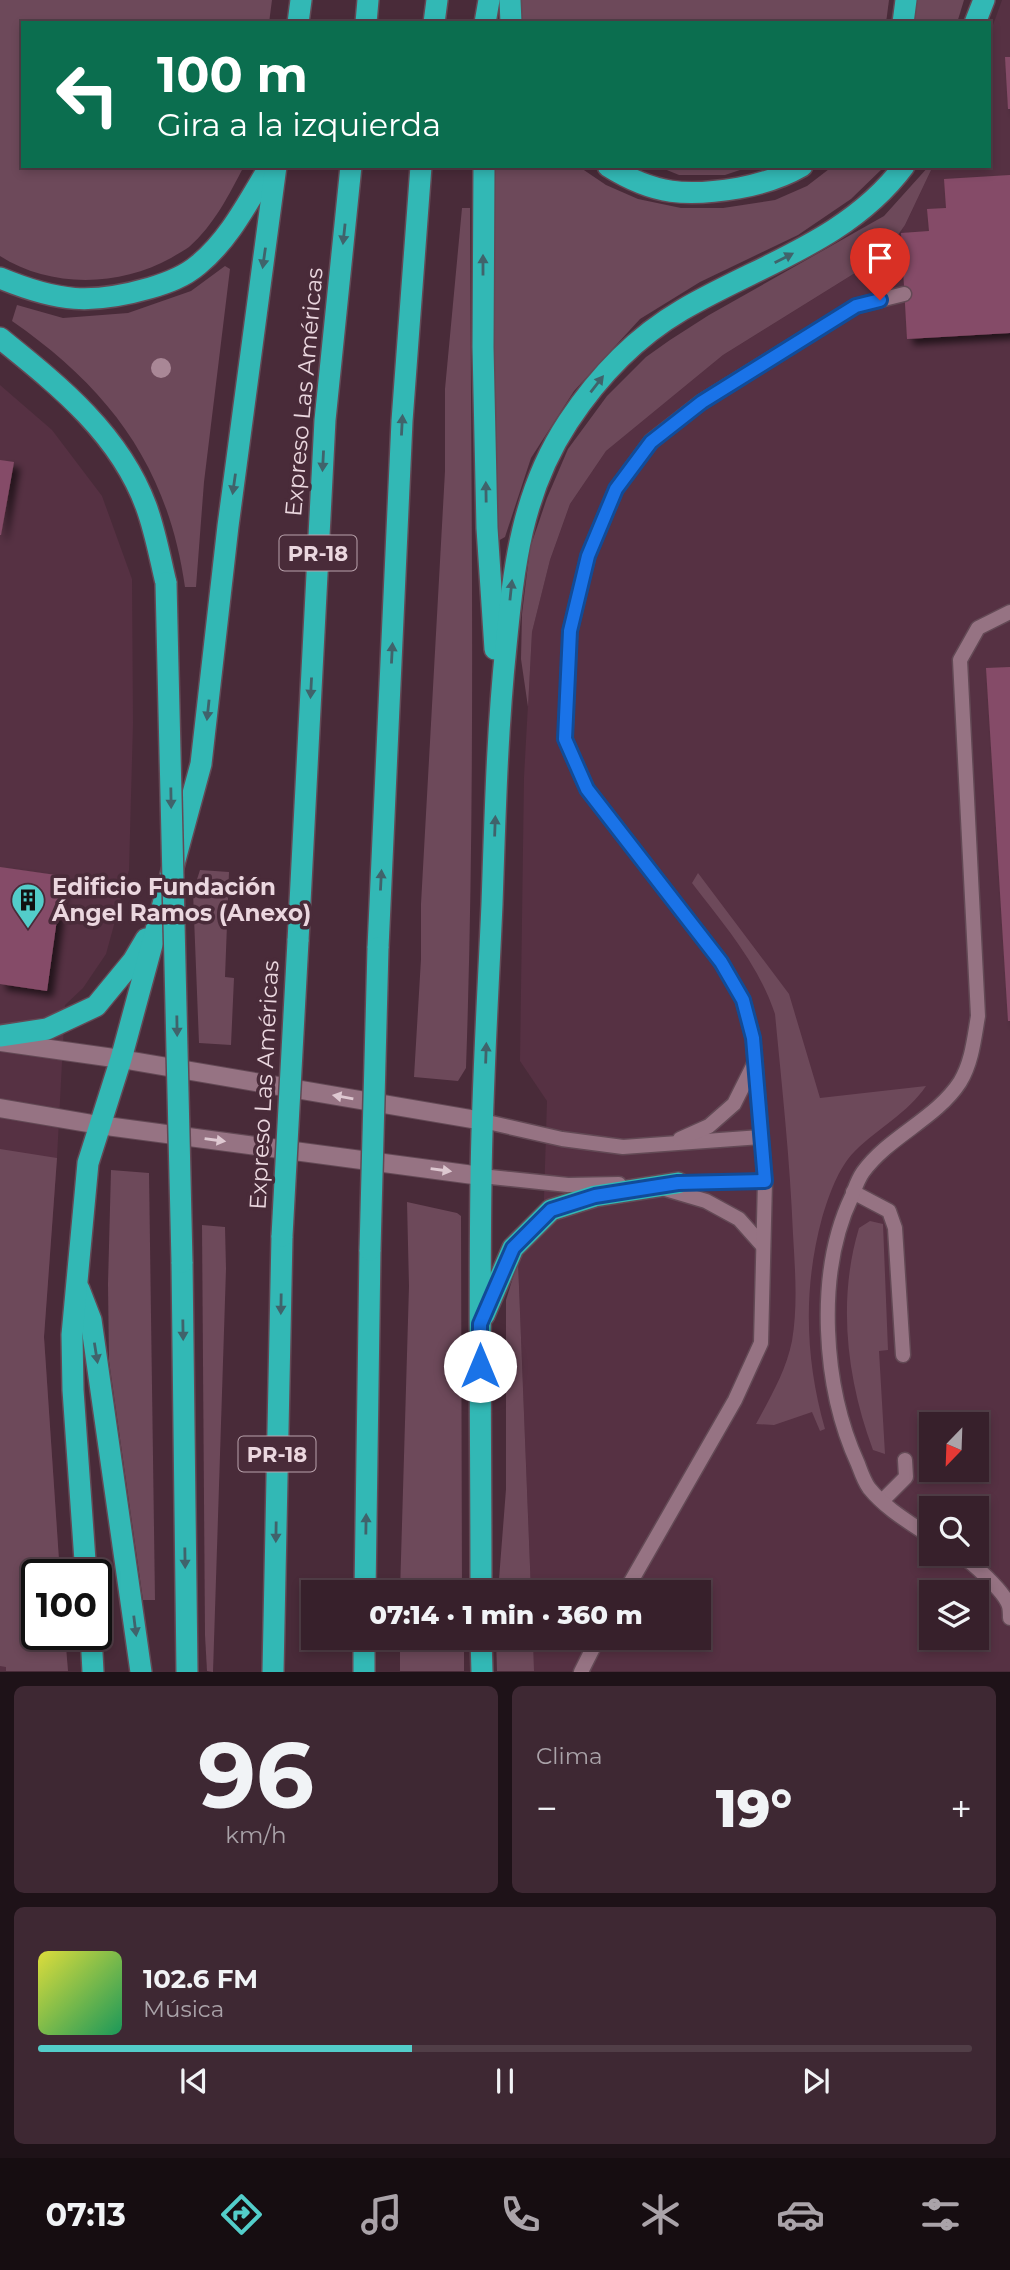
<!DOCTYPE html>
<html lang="es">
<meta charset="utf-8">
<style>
body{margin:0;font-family:Montserrat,sans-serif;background:#3e2833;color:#f1f3f6;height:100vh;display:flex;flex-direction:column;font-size:26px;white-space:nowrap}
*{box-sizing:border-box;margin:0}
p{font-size:23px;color:#aaa3a9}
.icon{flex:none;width:38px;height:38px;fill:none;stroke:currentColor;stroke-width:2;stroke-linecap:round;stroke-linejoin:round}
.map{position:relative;height:1672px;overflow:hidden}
.sheet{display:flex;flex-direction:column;gap:14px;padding:14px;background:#1e1218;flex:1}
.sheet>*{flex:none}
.hud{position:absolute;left:21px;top:21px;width:970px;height:147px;border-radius:0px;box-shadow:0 4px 10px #0003,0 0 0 2px #513e47;background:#0b6e4f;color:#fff;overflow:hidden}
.needle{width:46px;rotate:203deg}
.fabs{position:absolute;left:919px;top:1412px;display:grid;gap:14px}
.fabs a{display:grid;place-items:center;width:70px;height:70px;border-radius:0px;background:#37202b;box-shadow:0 4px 10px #0003,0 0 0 2px #513e47;font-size:35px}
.speed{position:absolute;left:21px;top:1559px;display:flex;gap:14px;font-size:35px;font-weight:700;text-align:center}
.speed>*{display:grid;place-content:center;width:91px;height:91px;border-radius:50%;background:#37202b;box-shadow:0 4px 10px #0003,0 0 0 2px #513e47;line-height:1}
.speed .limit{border:4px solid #111;border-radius:10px;background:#fff;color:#111}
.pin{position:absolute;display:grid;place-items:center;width:60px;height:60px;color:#fff;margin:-72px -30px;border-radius:50% 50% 50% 0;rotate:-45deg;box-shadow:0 0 7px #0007}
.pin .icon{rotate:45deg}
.me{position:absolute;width:77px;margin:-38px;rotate:0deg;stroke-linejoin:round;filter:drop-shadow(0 0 5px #0008)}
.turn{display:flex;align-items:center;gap:24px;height:147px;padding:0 21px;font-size:32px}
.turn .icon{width:91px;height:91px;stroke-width:2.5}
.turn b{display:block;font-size:49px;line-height:60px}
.big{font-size:52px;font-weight:800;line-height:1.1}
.sheet .tile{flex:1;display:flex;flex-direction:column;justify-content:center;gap:10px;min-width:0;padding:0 24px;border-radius:10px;background:#3e2833}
.sheet .dial{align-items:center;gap:0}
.dial b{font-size:91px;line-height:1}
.song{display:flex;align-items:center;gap:21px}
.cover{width:84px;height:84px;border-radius:10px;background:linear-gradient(135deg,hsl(60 70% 55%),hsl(150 70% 35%))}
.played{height:7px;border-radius:4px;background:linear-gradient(90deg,#53cdca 40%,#513e47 40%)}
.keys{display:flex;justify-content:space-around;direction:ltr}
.heat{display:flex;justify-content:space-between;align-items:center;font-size:38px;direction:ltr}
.sheet .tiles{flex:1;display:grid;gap:14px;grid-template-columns:1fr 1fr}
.tile:last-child{grid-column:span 2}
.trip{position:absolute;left:301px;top:1580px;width:410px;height:70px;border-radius:0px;background:#37202b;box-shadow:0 4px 10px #0003,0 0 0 2px #513e47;font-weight:800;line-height:70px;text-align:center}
.dock{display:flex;height:112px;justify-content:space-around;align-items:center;background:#160d11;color:#aaa3a9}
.dock .icon{width:49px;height:49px}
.dock .current{color:#53cdca}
.dock b{font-size:32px;color:#f1f3f6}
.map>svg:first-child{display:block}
.built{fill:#563143;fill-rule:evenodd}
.green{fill:#6d495a}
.building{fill:#854c67;filter:url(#shadow)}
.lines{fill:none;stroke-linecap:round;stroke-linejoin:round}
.lane-casing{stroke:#634955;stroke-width:17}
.secondary-casing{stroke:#634955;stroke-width:20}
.highway-casing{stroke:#634955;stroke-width:24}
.lane{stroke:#967383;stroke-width:14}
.secondary{stroke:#967383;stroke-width:18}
.highway{stroke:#32b8b5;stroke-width:21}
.highway-bridge-casing{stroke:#634955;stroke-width:24;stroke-linecap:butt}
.highway-bridge{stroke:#32b8b5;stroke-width:21}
.tree{fill:#a98796}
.oneway{fill:#40636b}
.oneway2{fill:#dec8d1}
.route-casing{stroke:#114b97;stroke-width:18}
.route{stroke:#1a73e8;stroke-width:12}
.labels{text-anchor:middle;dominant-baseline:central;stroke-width:7;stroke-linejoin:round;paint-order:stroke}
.shield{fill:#492b39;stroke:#baa3ad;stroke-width:2}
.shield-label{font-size:21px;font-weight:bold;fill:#ebd7df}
.street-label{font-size:23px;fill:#ebd7df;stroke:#492b39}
.poi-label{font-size:23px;font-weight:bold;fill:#ebd7df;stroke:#492b39;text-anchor:start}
</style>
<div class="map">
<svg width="1010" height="1672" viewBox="0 0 1010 1672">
<defs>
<filter id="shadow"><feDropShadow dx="6" dy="6" stdDeviation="3.5" flood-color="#0009"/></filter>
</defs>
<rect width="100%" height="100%" fill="#492b39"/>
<g class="built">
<path d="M1002 0H1010V1671H534L533 1638H698V1592H531L518 1261 543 1230 547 1101 520 1061 524 777 532 632 550 560 570 504 606 451 723 355 884 255 905 225 933 166H989V36ZM931 1424H976V1470H931ZM931 1508H976V1554H931ZM931 1592H976V1638H931Z"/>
<polygon points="0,385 52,430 102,496 132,579 133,723 129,870 106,954 83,988 65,1005 57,1158 44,1337 60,1575 37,1575 37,1634 65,1635 68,1671 0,1671"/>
</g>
<g class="green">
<path d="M0 0H272L269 23H23V166H244C229 195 214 225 189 247 184 251 177 254 171 258 119 287 50 288 0 256Z"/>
<polygon points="518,0 889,0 886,23 521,23"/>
<polygon points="917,0 964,0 957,23 914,23"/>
<polygon points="494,166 578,166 606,185 638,199 681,208 723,208 775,200 807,186 833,166 885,166 851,199 798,235 700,282 640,319 574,391 531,458 505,537 498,541 495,539"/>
<polygon points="657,166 752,166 725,175 679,175"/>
<polygon points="929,166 933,166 905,225 884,255 723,355 606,451 570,504 550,560 532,632 528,707 521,659 522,614 530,548 547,498 568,449 607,396 646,357 670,340 709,315 884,216"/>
<path d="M462 208H470C471 495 476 782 466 1068L458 1081 414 1077 421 959V904L445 471V389Z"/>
<path d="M225 266 230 269 204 482 196 587H185C168 467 110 389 12 321L17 305 63 318 128 313 191 291Z"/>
<polygon points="200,870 229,872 225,977 234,978 231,1045 199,1043 193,892"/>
<path d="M698 873 789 994 820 1098 926 1086C908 1113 878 1128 855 1151 838 1168 829 1195 822 1218 803 1288 805 1359 825 1429L820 1431 812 1412 774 1425 756 1424C770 1398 786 1371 792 1341 798 1306 795 1269 793 1234 790 1160 782 1087 775 1014 758 963 724 925 692 883Z"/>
<polygon points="0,1149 57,1158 44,1337 60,1575 37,1575 37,1634 65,1635 68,1671 6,1671 6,1667 0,1666"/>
<polygon points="111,1170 149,1173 155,1600 143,1600 109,1361 108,1284"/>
<polygon points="407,1202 457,1213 461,1216 462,1592 400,1592 409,1286"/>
<path d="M870 1221 883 1224 888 1350 879 1351 885 1454 873 1450C847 1380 837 1301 859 1228Z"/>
<polygon points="202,1225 225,1227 226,1269 213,1672 207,1671 205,1635"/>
<polygon points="518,1261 531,1592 498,1592 506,1489 506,1300"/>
<rect x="400" y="1638" width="64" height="33"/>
<polygon points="496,1638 533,1638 534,1671 497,1671"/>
</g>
<g class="building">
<polygon points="1005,57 1010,57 1010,109 1008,109"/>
<polygon points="1010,175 1010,333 907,339 901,233 929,231 927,209 946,208 944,179"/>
<polygon points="0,460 14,462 1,535 0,535"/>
<polygon points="1010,667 1010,1021 1008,1021 986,668"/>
<polygon points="0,867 63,876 47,991 0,984"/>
</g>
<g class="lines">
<g class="lane-casing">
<g id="lane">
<polyline points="483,1121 562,1139 623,1147 761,1137"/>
<polyline points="680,1139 709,1126 734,1104 754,1064"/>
<polyline points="481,1176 568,1185 619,1184"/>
<polyline points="670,1183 765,1181"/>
<polyline points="662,1188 706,1201 739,1219 763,1246"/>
<polyline points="853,1192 889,1211 895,1228 903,1355"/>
<polyline points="882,1501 906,1477 905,1460"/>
<path d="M931 1537C909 1522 886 1509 869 1488 864 1481 861 1472 858 1464 823 1388 815 1273 852 1196 855 1188 858 1179 863 1172 889 1136 936 1119 960 1082 972 1062 974 1039 978 1016L960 660 978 628 1010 612"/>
<path d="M959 1554C972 1562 1005 1592 1009 1606 1010 1610 1010 1614 1010 1618"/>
<polyline points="625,1592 735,1400 761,1343 765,1181 753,1038 743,1000 721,962 587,789 565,739 570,631 588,556 616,489 651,441 701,402 856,306 904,294"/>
<polyline points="581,1672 598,1638"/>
</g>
</g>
<g class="secondary-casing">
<g id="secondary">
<polyline points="0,1042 121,1059 483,1121"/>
<polyline points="0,1108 99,1125 481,1176"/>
</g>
</g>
<g class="highway-casing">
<g id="highway">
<polyline points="510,0 511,23"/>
<polyline points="298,23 301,0"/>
<polyline points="366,23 368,0"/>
<polyline points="434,23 437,0"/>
<polyline points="485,23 489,0"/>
<polyline points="903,23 906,0"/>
<polyline points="975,23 984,0"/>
<polyline points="484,166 483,347 487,528 495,649"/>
<path d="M608 166C654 195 687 197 739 188 761 184 783 177 802 166"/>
<path d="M0 278C58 302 91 305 150 288 167 283 184 277 198 265 230 239 249 200 270 166"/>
<path d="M0 338C58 385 119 433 146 506 155 530 160 558 166 583"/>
<polyline points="298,941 325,420 351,166"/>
<polyline points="378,948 402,421 421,166"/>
<polyline points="0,1036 47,1029 96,1006 133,961 146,939"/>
<polyline points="182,1262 187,1672"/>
<polyline points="79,1289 91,1320 141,1672"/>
<polyline points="484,1315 513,1248 551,1210 595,1196 678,1183"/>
<polyline points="86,1575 73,1390 72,1335 88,1163 121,1059 201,764 228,526 276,166"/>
<polyline points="365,1592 370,1250"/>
<path d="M481 1592C481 1455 479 1317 481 1180 482 1088 488 996 492 904 495 818 497 732 506 646 514 565 522 492 568 422 597 378 636 337 682 310 759 265 849 240 904 166"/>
<polyline points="91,1634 93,1672"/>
<polyline points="481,1638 482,1672"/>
<polyline points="273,1672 282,1236"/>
<polyline points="364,1672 364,1638"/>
</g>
</g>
<use href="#lane" class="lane"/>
<use href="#secondary" class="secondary"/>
<use href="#highway" class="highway"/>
<g class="highway-bridge-casing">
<g id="highway-bridge">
<polyline points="166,583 182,1262"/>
<polyline points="282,1236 298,941"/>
<polyline points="370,1250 378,948"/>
</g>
</g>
<use href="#highway-bridge" class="highway-bridge"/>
</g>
<circle class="tree" cx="161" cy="368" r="10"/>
<defs><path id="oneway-solid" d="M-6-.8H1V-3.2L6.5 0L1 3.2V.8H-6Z" transform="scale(1.75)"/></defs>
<g class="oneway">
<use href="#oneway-solid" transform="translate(344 234) rotate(96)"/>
<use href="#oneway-solid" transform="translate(264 258) rotate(98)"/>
<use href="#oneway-solid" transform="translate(784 258) rotate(-27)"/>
<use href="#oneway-solid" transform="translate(483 265) rotate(-90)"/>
<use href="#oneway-solid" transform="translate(597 384) rotate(-52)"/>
<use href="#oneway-solid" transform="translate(402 425) rotate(-87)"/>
<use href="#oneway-solid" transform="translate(323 461) rotate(93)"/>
<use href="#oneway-solid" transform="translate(234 484) rotate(98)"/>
<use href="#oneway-solid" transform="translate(486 492) rotate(-91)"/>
<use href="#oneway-solid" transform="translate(511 590) rotate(-84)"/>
<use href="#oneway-solid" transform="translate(392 653) rotate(-87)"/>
<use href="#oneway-solid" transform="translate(311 688) rotate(93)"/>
<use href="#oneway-solid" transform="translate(208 710) rotate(96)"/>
<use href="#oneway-solid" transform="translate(171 798) rotate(89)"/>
<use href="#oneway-solid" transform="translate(495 826) rotate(-88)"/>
<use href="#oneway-solid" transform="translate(381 880) rotate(-87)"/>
<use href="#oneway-solid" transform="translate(177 1026) rotate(89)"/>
<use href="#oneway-solid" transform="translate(486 1053) rotate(-88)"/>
<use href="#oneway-solid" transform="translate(281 1304) rotate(91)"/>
<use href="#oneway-solid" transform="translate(183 1330) rotate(89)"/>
<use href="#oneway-solid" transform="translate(96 1353) rotate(81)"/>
<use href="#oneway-solid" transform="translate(366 1524) rotate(-89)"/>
<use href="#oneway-solid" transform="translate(276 1532) rotate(91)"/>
<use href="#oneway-solid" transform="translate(185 1558) rotate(89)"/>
<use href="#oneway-solid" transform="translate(135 1626) rotate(83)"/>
</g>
<g class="oneway2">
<use href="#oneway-solid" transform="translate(343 1097) rotate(-170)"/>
<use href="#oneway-solid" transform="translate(215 1140) rotate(8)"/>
<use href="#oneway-solid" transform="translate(441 1170) rotate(8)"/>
</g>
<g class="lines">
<g class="route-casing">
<polyline id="route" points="480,1366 480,1324 513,1248 551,1210 595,1196 678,1183 765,1181 753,1038 743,1000 721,962 587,789 565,739 570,631 588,556 616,489 651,442 702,402 856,306 880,300"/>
</g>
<use href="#route" class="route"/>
</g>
<defs>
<g id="building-pin" transform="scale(1.75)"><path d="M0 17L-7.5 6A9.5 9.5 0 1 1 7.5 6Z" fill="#53cdca" stroke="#492b39"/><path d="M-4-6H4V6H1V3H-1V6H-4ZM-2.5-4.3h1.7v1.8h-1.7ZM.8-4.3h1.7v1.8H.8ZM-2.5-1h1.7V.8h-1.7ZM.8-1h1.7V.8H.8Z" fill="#111"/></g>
</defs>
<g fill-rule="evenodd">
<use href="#building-pin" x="28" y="900"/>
</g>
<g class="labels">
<g class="shield">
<rect x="279.5" y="535.5" width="77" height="35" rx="5"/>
<rect x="238.5" y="1436.5" width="77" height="35" rx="5"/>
</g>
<g class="shield-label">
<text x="318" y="553">PR-18</text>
<text x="277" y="1454">PR-18</text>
</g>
<g class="street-label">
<text transform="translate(304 392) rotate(-85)">Expreso Las Américas</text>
<text transform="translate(264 1085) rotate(-87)">Expreso Las Américas</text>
</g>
<g class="poi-label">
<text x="52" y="887">Edificio Fundación<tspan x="52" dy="26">Ángel Ramos (Anexo)</tspan></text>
</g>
</g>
</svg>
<div class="fabs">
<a><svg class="needle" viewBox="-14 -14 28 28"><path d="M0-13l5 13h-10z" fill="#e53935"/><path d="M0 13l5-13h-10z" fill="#aaa3a9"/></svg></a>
<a><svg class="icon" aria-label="search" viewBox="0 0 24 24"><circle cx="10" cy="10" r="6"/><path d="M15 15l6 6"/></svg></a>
<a><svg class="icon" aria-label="layers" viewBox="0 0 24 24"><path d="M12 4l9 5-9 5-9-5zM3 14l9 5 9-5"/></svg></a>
</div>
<div class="speed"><div class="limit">100</div></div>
<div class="pin" style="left:880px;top:300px;background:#d93025"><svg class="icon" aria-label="arrive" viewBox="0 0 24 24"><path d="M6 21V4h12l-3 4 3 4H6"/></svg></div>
<svg class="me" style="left:480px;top:1366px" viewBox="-20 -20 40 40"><circle r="19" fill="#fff"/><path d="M0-13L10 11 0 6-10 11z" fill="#1a73e8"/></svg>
<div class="trip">07:14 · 1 min · 360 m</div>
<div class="hud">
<div class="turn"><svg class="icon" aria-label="left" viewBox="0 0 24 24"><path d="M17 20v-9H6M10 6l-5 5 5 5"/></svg><div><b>100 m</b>Gira a la izquierda</div></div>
</div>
</div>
<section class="sheet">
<div class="tiles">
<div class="tile dial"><b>96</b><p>km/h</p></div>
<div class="tile"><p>Clima</p>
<div class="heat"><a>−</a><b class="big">19°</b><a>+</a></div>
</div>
<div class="tile">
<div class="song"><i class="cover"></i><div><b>102.6 FM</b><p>Música</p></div></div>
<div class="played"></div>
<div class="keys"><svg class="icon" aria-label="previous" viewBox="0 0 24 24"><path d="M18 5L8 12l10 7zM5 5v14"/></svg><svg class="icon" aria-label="pause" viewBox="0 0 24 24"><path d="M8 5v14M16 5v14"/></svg><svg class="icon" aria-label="next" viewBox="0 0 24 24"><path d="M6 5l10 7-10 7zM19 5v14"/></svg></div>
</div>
</div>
</section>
<nav class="dock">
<b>07:13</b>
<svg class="icon current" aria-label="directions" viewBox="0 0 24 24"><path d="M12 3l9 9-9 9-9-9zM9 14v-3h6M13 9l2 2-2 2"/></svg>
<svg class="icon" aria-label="music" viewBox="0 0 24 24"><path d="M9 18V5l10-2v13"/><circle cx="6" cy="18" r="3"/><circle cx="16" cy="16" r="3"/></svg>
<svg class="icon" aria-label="phone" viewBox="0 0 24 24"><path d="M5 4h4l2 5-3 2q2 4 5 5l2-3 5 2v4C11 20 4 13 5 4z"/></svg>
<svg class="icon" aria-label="climate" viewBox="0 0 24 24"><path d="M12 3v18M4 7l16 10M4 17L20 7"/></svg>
<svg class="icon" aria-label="car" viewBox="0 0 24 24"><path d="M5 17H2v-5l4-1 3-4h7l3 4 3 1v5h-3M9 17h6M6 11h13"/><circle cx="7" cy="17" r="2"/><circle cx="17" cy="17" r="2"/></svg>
<svg class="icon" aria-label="filters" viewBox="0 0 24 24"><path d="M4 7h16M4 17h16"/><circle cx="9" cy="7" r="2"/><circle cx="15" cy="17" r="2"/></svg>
</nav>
